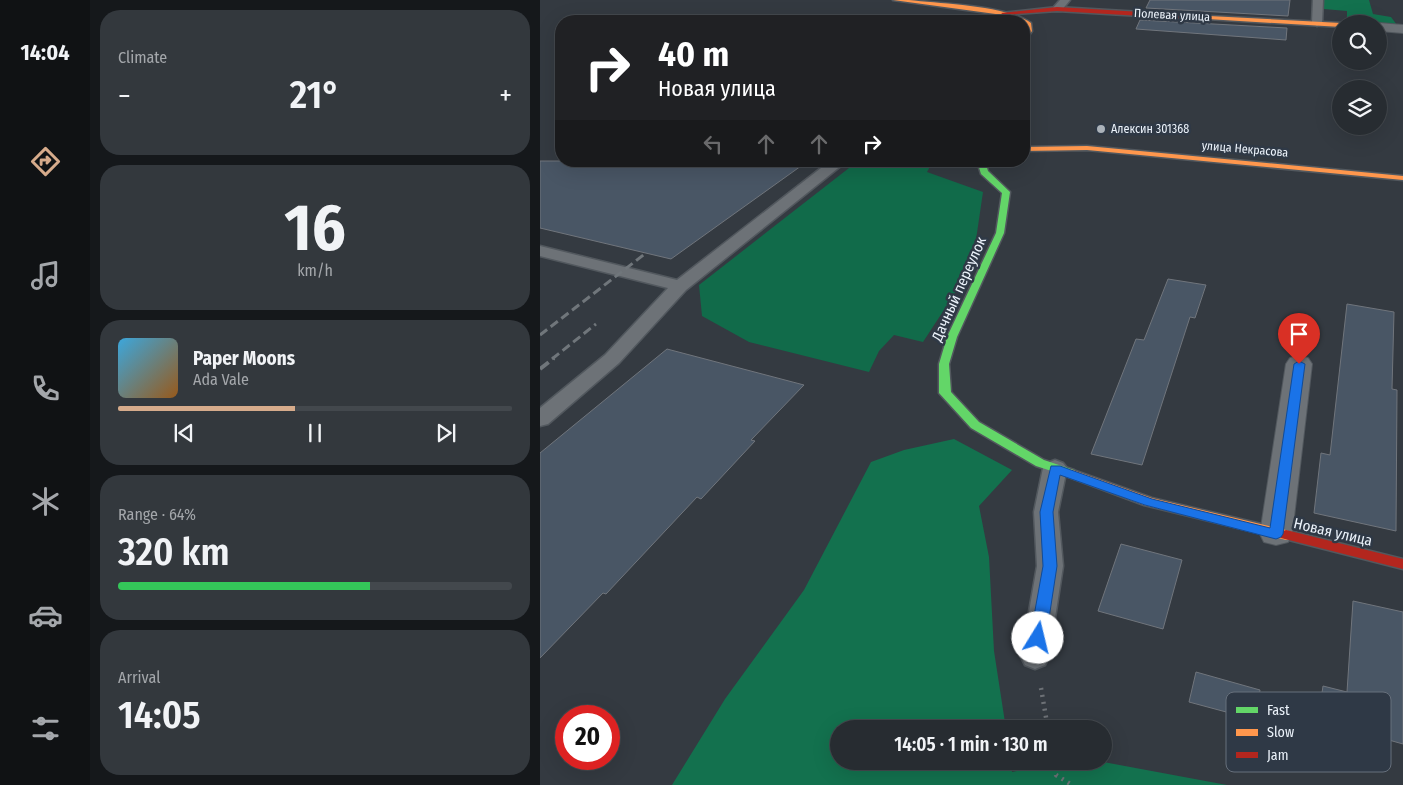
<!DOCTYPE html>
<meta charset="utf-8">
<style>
body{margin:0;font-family:"Fira Sans Condensed",sans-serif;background:#33383d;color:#f1f3f6;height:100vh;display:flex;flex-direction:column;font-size:19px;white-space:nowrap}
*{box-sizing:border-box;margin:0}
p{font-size:16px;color:#a4a7ab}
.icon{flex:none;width:28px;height:28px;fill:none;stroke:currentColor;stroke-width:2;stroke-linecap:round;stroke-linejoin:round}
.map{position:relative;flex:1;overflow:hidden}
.panel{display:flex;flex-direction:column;gap:10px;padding:10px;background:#15181b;width:450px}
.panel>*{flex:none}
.banner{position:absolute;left:15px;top:15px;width:475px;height:152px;border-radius:20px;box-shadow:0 5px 20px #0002,0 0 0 1px #43484d;background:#202124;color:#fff;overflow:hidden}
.buttons{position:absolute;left:792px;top:15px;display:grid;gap:10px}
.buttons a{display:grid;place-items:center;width:55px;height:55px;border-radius:50%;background:#272c31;box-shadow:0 5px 20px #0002,0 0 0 1px #43484d;font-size:25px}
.speed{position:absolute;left:15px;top:705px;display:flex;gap:10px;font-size:25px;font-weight:700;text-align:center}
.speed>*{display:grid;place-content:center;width:65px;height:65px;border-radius:50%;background:#272c31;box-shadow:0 5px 20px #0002,0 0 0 1px #43484d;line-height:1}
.speed .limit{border:8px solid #d22;background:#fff;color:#111}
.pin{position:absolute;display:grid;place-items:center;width:42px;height:42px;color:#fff;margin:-51px -21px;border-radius:50% 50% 50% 0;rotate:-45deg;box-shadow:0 0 5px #0007}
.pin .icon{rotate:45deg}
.me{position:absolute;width:55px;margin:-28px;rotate:9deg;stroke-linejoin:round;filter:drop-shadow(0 0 4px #0008)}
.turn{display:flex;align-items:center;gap:18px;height:105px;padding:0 20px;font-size:22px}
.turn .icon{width:65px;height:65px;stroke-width:2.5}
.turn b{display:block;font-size:35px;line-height:42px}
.lanes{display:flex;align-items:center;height:48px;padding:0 20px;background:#0003;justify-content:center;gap:25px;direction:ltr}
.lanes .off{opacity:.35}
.big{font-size:38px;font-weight:600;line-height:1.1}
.panel .tile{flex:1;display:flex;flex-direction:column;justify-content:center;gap:8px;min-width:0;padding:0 18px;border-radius:20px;background:#33383d}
.panel .dial{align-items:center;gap:0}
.dial b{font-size:65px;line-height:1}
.song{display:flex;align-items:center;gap:15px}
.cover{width:60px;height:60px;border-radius:8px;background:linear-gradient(135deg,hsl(200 70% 55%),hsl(30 70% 35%))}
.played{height:5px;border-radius:2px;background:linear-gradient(90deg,#d6ab8b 45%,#43484d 45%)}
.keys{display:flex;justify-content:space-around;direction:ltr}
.heat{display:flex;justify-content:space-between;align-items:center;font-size:28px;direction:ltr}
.charge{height:8px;border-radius:4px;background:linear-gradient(90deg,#34c759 64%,#43484d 0)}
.trip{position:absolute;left:290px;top:720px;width:282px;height:50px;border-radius:25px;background:#272c31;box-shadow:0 5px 20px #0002,0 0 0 1px #43484d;font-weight:600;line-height:50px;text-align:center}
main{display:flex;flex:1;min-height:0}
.menu{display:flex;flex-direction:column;width:90px;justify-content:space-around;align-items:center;background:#101214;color:#a4a7ab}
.menu .icon{width:35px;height:35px}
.menu .active{color:#d6ab8b}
.menu b{font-size:22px;color:#f1f3f6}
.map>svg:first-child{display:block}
.green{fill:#116b4a}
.forest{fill:#13714e}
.building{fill:#495665;stroke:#70757c}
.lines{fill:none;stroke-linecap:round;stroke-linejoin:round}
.lane-casing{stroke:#52585e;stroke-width:3}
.street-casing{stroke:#52585e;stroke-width:2}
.fast-casing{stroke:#52585e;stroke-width:3}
.slow-casing{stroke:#52585e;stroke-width:3}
.jam-casing{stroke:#52585e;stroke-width:3}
.path{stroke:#6d7176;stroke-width:4.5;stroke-dasharray:2 5;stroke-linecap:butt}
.lane{fill:#6d7277;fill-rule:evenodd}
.street{fill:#6d7277;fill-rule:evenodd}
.fast{fill:#63d668;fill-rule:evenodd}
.slow{fill:#ff974d;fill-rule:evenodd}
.jam{fill:#b3261e;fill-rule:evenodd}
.rail-far1{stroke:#70767b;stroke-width:3;stroke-dasharray:9 4.5;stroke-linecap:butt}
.rail{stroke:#70767b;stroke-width:4;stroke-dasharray:11 5.5;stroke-linecap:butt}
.route{fill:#1a73e8;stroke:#114b97}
.poi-dot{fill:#abb2b9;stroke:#2f3946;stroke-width:2}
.labels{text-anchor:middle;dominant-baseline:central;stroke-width:5;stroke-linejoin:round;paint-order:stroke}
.far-street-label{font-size:12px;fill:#ebf2fa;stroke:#2f3946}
.far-poi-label{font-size:12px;fill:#ebf2fa;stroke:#2f3946;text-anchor:start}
.street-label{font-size:15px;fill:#ebf2fa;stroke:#2f3946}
.key{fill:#2f3946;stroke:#67707c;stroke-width:1}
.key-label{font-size:14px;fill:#ebf2fa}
</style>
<main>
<nav class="menu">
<b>14:04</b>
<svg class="icon active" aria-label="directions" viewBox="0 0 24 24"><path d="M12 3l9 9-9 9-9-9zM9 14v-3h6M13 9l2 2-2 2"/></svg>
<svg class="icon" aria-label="music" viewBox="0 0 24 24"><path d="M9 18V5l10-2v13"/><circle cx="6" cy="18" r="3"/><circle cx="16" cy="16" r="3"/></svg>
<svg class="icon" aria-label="phone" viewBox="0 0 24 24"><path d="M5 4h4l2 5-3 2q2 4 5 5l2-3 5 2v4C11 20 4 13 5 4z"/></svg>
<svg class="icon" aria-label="climate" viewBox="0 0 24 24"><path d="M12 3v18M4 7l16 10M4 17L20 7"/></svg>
<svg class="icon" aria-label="car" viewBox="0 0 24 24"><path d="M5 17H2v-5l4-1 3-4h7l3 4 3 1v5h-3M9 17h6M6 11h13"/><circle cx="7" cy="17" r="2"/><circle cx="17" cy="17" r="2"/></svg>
<svg class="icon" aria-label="filters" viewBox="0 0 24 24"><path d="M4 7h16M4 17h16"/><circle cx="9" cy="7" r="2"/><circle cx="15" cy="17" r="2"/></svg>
</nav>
<section class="panel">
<div class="tile"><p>Climate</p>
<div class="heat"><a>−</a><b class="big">21°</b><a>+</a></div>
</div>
<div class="tile dial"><b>16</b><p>km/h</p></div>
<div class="tile">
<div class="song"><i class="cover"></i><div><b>Paper Moons</b><p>Ada Vale</p></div></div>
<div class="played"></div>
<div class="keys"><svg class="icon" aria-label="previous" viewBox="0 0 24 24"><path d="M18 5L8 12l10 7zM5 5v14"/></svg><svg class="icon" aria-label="pause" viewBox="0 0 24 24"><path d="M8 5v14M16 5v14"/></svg><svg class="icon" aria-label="next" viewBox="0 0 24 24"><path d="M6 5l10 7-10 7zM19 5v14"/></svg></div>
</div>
<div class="tile"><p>Range · 64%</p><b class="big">320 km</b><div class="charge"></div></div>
<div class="tile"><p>Arrival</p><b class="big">14:05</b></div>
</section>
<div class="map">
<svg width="863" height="785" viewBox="0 0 863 785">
<rect width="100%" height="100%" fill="#343a41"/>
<polygon class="green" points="318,161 393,161 387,172 443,192 432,267 383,342 354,335 339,351 329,372 209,342 162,316 159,285"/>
<g class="forest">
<polygon points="784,0 829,0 833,14 851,17 857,25 807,21 807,11 784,9"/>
<polygon points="414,439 472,470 439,506 449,557 454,651 466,729 299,729 299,761 471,761 472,772 522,761 558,761 687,785 132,785 185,699 264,590 331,462 364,450"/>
</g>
<g class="building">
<polygon points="610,0 750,0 748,16 606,8"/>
<polygon points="600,20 747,28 746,40 596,29"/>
<polygon points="0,161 268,161 131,259 0,228"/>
<polygon points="628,279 666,285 655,318 650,317 602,465 551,454 596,339 604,340"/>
<polygon points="807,304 854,312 852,389 857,390 856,531 774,513 781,453 790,455"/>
<polygon points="127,349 264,385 211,440 215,441 161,499 157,497 66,594 63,593 0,658 0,453"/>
<polygon points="581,544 642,560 623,629 558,611"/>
<polygon points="813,601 863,612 863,744 778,720 783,686 807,692"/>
<polygon points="656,672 720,690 716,720 649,702"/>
</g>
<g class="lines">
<g class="lane-casing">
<g id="lane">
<polygon points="520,0 530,0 521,11 513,11 512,9"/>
<polygon points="773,0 783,0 782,23 777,26 772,23"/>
<polygon points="290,161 307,161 146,290 79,363 8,424 0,426 0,408 65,355 128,288 0,256 0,246 137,280"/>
<polygon points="515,460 523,463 527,468 518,512 523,566 509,657 505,665 495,669 485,665 481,657 497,566 494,512 503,468 507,463"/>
</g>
</g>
<g class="street-casing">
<g id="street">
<polygon points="839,23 863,25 863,33 839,31 839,24 835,24"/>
<polygon points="759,356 768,358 772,364 752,534 748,542 736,545 724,542 720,534 746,364 750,358"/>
</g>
</g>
<g class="fast-casing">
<polygon id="fast" points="437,161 445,161 448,171 470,192 464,233 417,337 409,364 411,392 439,422 504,460 534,470 536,473 534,476 530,477 496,466 431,428 399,393 399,364 407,337 456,233 462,193 441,174"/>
</g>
<g class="slow-casing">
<g id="slow">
<path d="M353 0H369C402 4 465 5 491 23L492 31 484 42 486 25C481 19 472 17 463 15Z"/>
<polygon points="669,16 801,23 803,24 801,27 667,19"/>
<polygon points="547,146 863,176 863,180 547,150 484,151 484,147"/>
<polygon points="530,469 612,498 746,530 751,532 753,535 751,538 746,540 604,505 526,476 524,473 526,470"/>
</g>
</g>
<g class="jam-casing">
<g id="jam">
<polygon points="517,7 669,16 672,18 669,20 517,11 464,15 461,13"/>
<polygon points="746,530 863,559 863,569 741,538 739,535 741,532"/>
</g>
</g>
<g class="path">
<polyline points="501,688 508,729"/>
<polyline points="514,761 516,775 532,785"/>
</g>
<use href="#lane" class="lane"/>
<use href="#street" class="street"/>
<use href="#fast" class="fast"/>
<use href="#slow" class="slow"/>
<use href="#jam" class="jam"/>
<g class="rail-far1">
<polyline points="0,335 106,253"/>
<polyline points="12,359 56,324"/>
</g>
<polyline class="rail" points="0,369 14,358"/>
</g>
<polygon class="route" points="759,361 765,364 743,534 741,537 736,539 605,505 520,475 513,512 517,566 506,638 503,643 498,644 493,643 490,638 503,566 500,512 511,466 520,466 612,499 730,528 754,364"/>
<circle class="poi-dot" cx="561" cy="129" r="5"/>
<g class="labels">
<g class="far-street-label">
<text transform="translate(632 15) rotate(3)">Полевая улица</text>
<text transform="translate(705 149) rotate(5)">улица Некрасова</text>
</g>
<g class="far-poi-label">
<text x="571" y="129">Алексин 301368</text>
</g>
<g class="street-label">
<text transform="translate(419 289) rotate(-66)">Дачный переулок</text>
<text transform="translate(793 532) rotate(13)">Новая улица</text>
</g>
</g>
<rect x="686" y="692" width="165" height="80" rx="8" class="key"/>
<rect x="696" y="707" width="22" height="6" fill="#63d668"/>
<rect x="696" y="729" width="22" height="7" fill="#ff974d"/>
<rect x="696" y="752" width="22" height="6" fill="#b3261e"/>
<g class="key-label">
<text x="727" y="715">Fast</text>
<text x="727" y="737">Slow</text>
<text x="727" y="760">Jam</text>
</g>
</svg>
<div class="buttons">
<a><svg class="icon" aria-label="search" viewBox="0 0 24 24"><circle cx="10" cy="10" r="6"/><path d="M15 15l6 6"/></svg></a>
<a><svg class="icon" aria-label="layers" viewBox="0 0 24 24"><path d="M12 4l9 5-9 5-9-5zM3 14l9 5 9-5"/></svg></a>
</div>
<div class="speed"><div class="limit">20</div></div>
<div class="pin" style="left:759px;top:364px;background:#d93025"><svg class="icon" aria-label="arrive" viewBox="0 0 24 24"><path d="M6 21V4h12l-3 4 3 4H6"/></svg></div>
<svg class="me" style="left:498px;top:638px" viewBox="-20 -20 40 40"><circle r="19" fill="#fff"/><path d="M0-13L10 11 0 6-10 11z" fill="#1a73e8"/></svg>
<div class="trip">14:05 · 1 min · 130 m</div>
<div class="banner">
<div class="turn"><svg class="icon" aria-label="right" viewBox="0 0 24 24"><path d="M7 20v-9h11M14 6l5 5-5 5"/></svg><div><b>40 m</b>Новая улица</div></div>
<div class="lanes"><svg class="icon off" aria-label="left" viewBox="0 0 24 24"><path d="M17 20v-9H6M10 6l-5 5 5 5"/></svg><svg class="icon off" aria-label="ahead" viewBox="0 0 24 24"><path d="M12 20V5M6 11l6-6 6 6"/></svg><svg class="icon off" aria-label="ahead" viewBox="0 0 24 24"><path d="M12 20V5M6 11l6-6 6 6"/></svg><svg class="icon" aria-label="right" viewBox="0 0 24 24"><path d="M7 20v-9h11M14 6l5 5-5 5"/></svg></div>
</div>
</div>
</main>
